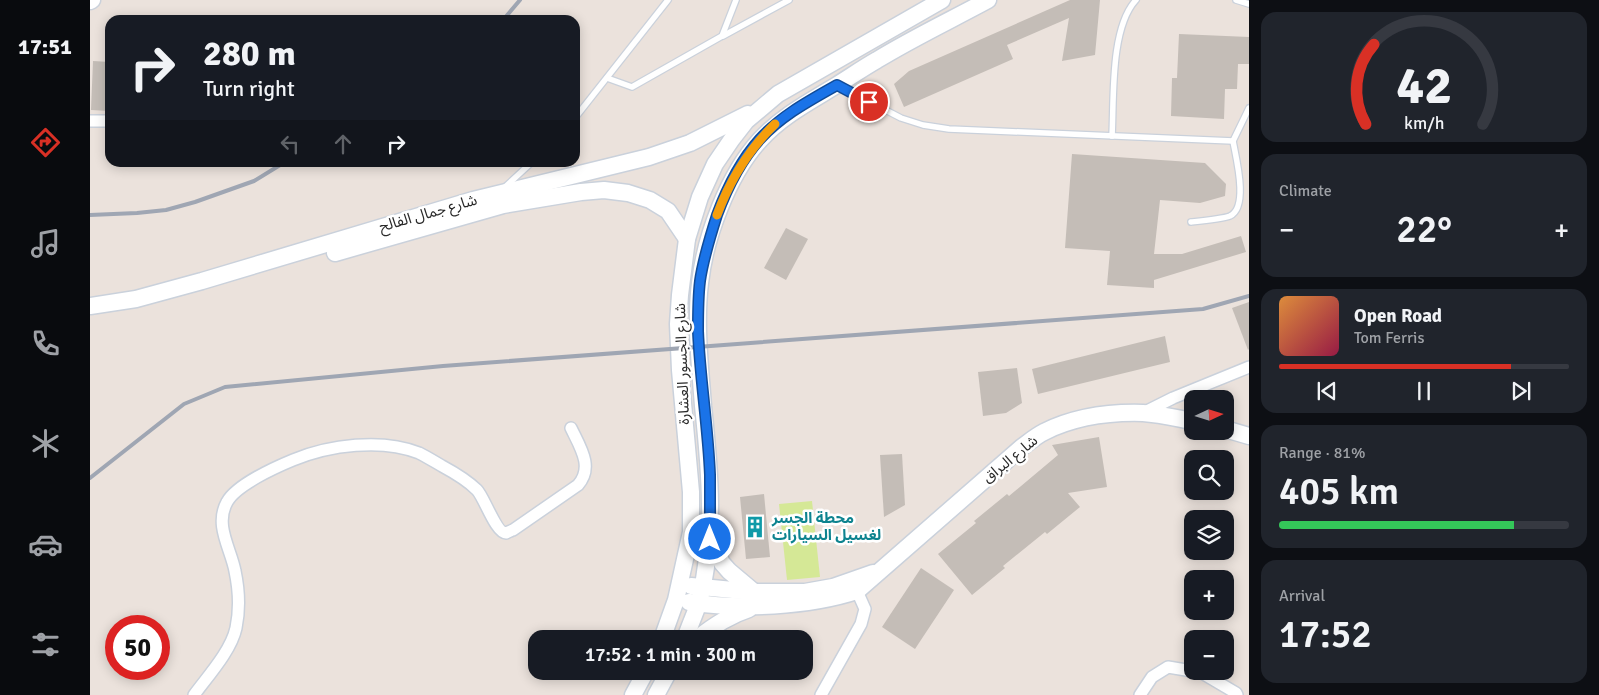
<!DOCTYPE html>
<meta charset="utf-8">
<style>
body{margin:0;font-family:Signika,"Noto Sans Arabic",sans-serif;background:#20242c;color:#f1f3f6;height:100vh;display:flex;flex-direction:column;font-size:19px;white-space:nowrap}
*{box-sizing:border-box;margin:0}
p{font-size:16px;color:#9ea1a6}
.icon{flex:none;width:28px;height:28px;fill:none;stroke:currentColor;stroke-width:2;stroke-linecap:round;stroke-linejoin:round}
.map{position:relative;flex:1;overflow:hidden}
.panel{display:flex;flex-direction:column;gap:12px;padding:12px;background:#0d0f14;width:350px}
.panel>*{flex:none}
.guide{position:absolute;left:15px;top:15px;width:475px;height:152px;border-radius:15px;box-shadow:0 2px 12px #0003;background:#171b24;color:#f1f3f6;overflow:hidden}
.needle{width:32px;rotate:86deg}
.controls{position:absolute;left:1094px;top:390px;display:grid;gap:10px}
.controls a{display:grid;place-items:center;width:50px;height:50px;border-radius:10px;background:#171b24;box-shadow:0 2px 12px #0003;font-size:25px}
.speed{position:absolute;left:15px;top:615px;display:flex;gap:10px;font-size:25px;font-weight:700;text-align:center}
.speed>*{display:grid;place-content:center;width:65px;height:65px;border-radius:50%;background:#171b24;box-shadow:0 2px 12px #0003;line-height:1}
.speed .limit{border:8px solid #d22;background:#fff;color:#111}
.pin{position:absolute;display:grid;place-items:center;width:42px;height:42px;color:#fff;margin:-21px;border:2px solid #fff;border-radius:50%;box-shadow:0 1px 5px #0007}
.me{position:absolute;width:55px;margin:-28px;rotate:0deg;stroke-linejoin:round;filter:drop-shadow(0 0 4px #0008)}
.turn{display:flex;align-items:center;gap:18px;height:105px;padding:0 15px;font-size:22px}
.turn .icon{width:65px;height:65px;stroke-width:2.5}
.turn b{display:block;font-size:35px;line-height:42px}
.lanes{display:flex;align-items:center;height:48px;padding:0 15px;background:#0003;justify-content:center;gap:25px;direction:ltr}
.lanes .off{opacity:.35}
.big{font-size:38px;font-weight:600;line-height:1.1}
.panel .tile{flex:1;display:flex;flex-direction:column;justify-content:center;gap:8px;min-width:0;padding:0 18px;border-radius:15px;background:#20242c}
.panel .dial{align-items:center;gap:0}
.dial svg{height:130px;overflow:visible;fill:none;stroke:#363941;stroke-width:7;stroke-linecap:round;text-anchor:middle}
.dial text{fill:#f1f3f6;stroke:none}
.song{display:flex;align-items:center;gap:15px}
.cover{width:60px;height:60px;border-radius:8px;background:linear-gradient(135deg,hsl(30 70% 55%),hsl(340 70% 35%))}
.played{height:5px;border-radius:2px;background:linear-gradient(90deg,#d93025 80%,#363941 80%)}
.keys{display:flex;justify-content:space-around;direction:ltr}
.heat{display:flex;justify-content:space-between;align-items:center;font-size:28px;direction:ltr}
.charge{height:8px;border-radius:4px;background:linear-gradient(90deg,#34c759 81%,#363941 0)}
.trip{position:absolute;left:438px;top:630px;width:285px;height:50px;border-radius:15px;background:#171b24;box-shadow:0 2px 12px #0003;font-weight:600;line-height:50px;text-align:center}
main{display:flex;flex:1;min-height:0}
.menu{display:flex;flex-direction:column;width:90px;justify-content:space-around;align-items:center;background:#090b0e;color:#9ea1a6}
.menu .icon{width:35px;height:35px}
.menu .current{color:#d93025}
.menu b{font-size:22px;color:#f1f3f6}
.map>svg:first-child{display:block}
.pitch{fill:#d5e896}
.building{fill:#c4bdb7}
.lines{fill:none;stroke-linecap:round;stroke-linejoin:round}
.lane-casing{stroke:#cad1db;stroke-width:8}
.street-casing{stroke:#cad1db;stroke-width:14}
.secondary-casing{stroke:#cad1db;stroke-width:19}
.lane{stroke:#fff;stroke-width:5.5}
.street{stroke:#fff;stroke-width:11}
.secondary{stroke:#fff;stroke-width:16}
.rail{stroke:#9fa6b3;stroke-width:4}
.route-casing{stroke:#114b97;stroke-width:12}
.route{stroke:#1a73e8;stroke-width:9}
.slow{stroke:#f59e0b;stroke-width:9}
.labels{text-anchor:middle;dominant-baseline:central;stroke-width:5;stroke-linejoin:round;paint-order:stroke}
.street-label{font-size:15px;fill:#2a2a2a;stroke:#fff}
.culture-label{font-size:15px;font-weight:bold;fill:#0d838f;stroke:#fff;text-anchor:start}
</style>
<main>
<nav class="menu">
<b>17:51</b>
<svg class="icon current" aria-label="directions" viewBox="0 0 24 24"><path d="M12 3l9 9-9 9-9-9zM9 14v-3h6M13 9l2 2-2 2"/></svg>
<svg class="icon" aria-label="music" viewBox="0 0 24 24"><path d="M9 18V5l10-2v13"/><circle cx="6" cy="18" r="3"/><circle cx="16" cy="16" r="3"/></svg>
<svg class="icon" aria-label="phone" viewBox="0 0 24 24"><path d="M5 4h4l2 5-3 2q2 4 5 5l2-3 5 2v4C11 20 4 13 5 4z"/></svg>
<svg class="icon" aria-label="climate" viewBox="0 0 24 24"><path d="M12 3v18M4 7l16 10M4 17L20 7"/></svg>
<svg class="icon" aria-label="car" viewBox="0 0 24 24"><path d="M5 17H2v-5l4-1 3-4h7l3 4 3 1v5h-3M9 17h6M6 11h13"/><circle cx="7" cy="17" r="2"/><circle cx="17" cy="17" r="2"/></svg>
<svg class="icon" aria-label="filters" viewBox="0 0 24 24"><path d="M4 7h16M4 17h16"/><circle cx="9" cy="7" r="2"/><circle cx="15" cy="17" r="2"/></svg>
</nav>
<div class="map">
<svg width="1159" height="695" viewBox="0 0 1159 695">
<rect width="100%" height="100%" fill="#ebe2dc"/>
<polygon class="pitch" points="722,501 730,577 697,580 689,504"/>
<g class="building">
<polygon points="980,0 1010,0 1005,55 972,61 979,18 917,45 923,59 814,107 804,84 819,71"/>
<polygon points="1089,34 1159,37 1159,64 1148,64 1147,89 1135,89 1134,119 1081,116 1082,78 1087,78"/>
<polygon points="3,61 20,62 20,111 1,110"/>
<polygon points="982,154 1115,163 1136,184 1135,196 1110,203 1070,200 1064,254 1092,254 1151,236 1156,252 1064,280 1064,288 1017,285 1020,251 975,248"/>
<polygon points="696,228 718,239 696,280 674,268"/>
<polygon points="1159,302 1159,349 1158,350 1142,308"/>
<polygon points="1075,336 1080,362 948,394 942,369"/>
<polygon points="927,368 932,403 916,413 893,416 888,372"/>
<polygon points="1009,437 1017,487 978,493 990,507 957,534 955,532 913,566 915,568 882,595 848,554 886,523 884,521 917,494 919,496 968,455 962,445"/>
<polygon points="812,454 815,505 794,517 790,455"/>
<polygon points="674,494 680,557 656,559 650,497"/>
<polygon points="831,568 864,590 825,649 792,627"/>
</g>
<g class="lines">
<g class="lane-casing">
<g id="lane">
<polyline points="1146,0 1159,4"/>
<polyline points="633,36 699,0"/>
<polyline points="517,78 542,87 632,36 646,0"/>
<polyline points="749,86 811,118 833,125 859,129 1143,141 1159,108"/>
<polyline points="485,118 578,0"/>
<path d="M1022 136C1024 99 1020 28 1046 0"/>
<polyline points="414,188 442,162"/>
<path d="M1101 222C1111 221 1132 219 1140 216 1159 207 1146 158 1143 141"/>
</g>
</g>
<g class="street-casing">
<g id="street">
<polyline points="0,121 20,121"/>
<polyline points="1055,412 1083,398 1159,367"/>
<polyline points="1103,671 1112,673 1146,693 1147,695"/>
<path d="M104 695C118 676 141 651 146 628 150 609 149 590 145 571 141 549 124 525 137 502 146 485 186 467 203 460 239 445 292 438 329 453 337 457 345 462 352 466 365 473 377 480 387 490 394 497 406 533 416 533 416 533 422 530 423 530L488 485C504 467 490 447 481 428"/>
<polyline points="731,695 771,624 775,609 767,591"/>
<polyline points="1050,695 1062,677 1078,667 1102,671"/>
</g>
</g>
<g class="secondary-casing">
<g id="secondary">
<polyline points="0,1 2,0"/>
<polyline points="245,253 413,205 491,192 514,190 538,193 560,200 578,211 597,239"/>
<polyline points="0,306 46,299 112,281 383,200 559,157 600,143 658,114"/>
<polyline points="1135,429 1159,436"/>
<polyline points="620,539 632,563 639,571 664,592"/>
<polyline points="601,586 664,592 715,592 743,587 783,573"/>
<path d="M599 602C650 610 718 607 767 591L932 447C939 442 946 436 954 432 984 417 1019 412 1053 413 1069 414 1086 418 1102 421"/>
<polyline points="572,639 586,600 601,532 601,492 590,370 588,324 590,295 597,239 610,197 625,164 642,139 656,121 688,94 852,0"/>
<path d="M595 639C599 627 605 614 609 602 626 537 620 471 613 406 610 365 605 324 610 283 615 237 638 175 670 140 692 116 719 102 747 85 760 77 773 68 787 60 823 38 861 20 898 0"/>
<path d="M607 639C623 626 640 615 659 609"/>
<polyline points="543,695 556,671"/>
<polyline points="566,695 579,671"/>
</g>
</g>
<use href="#lane" class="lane"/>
<use href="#street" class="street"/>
<use href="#secondary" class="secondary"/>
<g class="rail">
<polyline points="413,20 430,0"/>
<polyline points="0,215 47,213 76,210 105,202 164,181 195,162"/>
<polyline points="0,478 94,404 135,387 353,366 1113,309 1159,296"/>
</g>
</g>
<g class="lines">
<g class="route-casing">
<path id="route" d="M620 539C620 518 620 496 620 475 618 426 610 379 608 331 608 314 608 297 610 281 613 259 620 237 627 215 637 188 650 161 670 139 692 115 719 101 747 85L779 102"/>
</g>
<use href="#route" class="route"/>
<path class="slow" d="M627 215C640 180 658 150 685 124"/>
</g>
<defs>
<g id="building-bare" transform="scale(1.725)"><path d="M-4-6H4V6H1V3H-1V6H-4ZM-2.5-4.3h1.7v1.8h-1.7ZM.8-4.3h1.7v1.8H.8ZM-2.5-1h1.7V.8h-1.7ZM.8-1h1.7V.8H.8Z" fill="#0f9aa8" stroke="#fff" stroke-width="2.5" paint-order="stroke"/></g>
</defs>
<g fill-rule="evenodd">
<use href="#building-bare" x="665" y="527"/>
</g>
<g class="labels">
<g class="street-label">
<text transform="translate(338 213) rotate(-16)">شارع جمال الفالح</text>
<text transform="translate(592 364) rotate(-92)">شارع الجسور العشارة</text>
<text transform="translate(920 459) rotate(-39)">شارع البراق</text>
</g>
<g class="culture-label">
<text x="682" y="518">محطة الجسر<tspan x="682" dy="17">لغسيل السيارات</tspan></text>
</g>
</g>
</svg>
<div class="controls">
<a><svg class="needle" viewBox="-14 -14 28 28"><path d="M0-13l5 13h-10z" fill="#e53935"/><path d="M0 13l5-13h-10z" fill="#9ea1a6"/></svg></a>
<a><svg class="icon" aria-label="search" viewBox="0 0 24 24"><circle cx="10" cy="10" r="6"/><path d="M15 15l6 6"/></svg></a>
<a><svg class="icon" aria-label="layers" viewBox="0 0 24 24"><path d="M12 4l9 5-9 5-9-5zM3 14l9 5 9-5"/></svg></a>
<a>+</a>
<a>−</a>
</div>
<div class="speed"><div class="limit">50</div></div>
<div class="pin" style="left:779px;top:102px;background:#d93025"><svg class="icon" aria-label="arrive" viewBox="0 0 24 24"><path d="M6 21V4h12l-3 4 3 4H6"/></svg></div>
<svg class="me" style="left:620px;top:539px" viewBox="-20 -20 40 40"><circle r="17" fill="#1a73e8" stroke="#fff" stroke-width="3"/><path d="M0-11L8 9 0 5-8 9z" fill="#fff"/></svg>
<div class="trip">17:52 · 1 min · 300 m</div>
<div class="guide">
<div class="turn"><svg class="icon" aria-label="right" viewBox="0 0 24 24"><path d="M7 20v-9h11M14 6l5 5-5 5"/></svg><div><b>280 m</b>Turn right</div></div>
<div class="lanes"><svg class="icon off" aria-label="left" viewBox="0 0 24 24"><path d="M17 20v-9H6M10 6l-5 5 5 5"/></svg><svg class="icon off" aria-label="ahead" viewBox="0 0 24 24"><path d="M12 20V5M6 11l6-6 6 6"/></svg><svg class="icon" aria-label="right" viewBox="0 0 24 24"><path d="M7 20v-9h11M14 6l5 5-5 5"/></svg></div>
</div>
</div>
<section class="panel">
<div class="tile dial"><svg viewBox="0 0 100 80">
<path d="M14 69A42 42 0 1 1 86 69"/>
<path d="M14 69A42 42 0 0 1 19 20" stroke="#d93025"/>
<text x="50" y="56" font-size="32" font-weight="700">42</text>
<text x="50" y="72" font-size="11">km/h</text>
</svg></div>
<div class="tile"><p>Climate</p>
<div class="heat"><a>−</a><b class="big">22°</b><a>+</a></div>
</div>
<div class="tile">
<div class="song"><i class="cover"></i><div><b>Open Road</b><p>Tom Ferris</p></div></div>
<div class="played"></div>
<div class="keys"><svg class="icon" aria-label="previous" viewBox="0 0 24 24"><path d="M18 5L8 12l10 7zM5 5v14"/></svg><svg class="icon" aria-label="pause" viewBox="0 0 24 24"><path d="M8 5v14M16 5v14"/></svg><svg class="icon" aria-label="next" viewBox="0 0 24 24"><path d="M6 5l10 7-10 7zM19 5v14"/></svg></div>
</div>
<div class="tile"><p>Range · 81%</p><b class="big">405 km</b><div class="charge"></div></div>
<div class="tile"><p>Arrival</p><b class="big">17:52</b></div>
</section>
</main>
